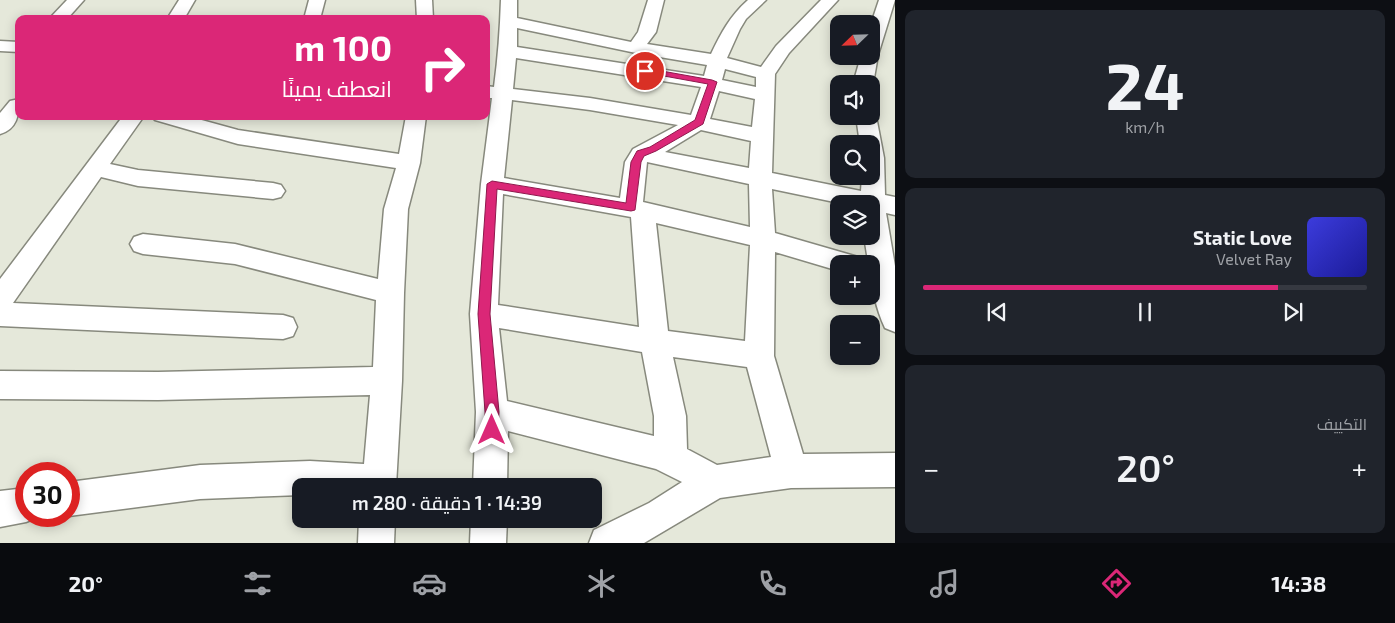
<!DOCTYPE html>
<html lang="ar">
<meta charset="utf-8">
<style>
body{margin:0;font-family:"Exo 2",Cairo,sans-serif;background:#20242c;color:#f1f3f6;direction:rtl;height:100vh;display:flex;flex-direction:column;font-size:19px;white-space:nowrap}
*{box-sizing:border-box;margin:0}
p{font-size:16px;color:#9ea1a6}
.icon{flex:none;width:28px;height:28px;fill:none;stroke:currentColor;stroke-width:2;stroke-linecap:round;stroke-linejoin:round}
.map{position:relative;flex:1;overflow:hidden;direction:ltr}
.side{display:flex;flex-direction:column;gap:10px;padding:10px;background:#0d0f14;width:500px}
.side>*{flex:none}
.banner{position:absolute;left:15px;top:15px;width:475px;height:105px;border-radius:10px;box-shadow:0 2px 12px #0003;direction:rtl;background:#db2777;color:#fff;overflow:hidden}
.needle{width:32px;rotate:247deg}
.fabs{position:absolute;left:830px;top:15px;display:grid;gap:10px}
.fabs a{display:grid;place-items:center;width:50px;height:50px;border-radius:10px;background:#171b24;box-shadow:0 2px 12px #0003;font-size:25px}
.speed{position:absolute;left:15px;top:462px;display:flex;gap:10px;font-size:25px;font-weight:700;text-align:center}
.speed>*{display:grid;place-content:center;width:65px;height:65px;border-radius:50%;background:#171b24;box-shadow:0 2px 12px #0003;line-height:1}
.speed .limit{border:8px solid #d22;background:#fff;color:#111}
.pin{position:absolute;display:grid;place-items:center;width:42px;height:42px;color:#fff;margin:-21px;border:2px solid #fff;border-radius:50%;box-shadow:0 1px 5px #0007}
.me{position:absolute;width:55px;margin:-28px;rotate:0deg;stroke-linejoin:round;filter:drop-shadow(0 0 4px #0008)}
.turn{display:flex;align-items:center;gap:18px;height:105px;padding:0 15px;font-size:22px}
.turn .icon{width:65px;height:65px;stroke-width:2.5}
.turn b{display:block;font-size:35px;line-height:42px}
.big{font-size:38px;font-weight:600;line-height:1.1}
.side .widget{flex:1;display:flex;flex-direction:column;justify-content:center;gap:8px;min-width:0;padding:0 18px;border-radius:10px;background:#20242c}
.side .dial{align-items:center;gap:0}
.dial b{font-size:65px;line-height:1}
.song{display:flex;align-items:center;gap:15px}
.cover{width:60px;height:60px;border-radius:8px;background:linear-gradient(135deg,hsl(240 70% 55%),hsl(240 70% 35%))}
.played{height:5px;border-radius:2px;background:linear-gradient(90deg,#db2777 80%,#363941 80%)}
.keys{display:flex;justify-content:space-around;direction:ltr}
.heat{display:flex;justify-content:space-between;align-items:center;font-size:28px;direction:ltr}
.trip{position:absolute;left:292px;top:478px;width:310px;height:50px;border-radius:10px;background:#171b24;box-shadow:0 2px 12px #0003;font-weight:600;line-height:50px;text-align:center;direction:rtl}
.tab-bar{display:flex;height:80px;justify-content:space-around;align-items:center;background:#090b0e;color:#9ea1a6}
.tab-bar .icon{width:35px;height:35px}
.tab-bar .selected{color:#db2777}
.tab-bar b{font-size:22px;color:#f1f3f6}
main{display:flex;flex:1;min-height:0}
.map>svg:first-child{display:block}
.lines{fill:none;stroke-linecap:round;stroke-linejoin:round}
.minor-casing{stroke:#87897d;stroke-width:3}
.minor{fill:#fff;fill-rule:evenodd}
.route{fill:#db2777;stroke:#8e194d}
</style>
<main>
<section class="side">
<div class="widget dial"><b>24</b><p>km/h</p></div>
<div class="widget">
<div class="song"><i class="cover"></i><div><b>Static Love</b><p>Velvet Ray</p></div></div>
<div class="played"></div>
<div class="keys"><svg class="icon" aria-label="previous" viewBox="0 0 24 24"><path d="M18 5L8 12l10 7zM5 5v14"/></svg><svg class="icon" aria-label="pause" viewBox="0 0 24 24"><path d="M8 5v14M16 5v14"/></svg><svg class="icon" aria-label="next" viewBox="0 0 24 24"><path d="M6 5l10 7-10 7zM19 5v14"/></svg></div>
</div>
<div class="widget"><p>التكييف</p>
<div class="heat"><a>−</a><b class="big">20°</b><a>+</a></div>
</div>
</section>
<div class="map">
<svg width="895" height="543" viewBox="0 0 895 543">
<rect width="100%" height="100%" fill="#e5e8da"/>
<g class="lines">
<g class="minor-casing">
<g id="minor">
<polygon points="67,0 84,0 67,19 49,19"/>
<polygon points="179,0 195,0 184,19 167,19"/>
<polygon points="309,0 325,0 320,19 304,19"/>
<polygon points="416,0 432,0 433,19 417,19"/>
<path d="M501 0H517V18L631 42 638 32 648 0H664L656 32 647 44 711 54C721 33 730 16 748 0H766L746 19 740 29 727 58 761 67 776 46 821 0H838L789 53 775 74 772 173 861 191 862 176H871V144H860L856 116H871V111L873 112 876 116 884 158 885 195 895 197V215L886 213 895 266V332L885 328C876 309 871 285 871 264H869L868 261 864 236H871V204H844L772 189 775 233 858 257 862 264H839V271L775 252 774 356 803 454 895 453V487L791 488 720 498 644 543H589L594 530 649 503 682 482 656 469 508 431 507 486H473L476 412 470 314 481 184 492 98H486V86L494 87C498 57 500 29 501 0ZM517 28 636 53 707 65 704 76 517 47ZM516 58 701 87 691 115 590 98 513 89ZM725 69 756 77V87L722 80ZM719 91 755 99 752 127 710 119ZM512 100 590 110 678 125 633 149 625 162 620 198 504 178ZM701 130 751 141 749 168 665 152ZM647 162 749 184 750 227 643 202ZM503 194 631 217 639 327 498 305ZM656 223 750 245 745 341 668 331ZM499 328 642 352 654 416V436L507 401ZM673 357 747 367 771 457 717 465 687 449 686 416Z"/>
<polygon points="879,0 895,0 878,55 873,84 871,86 871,84 853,84 861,56 871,56 871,24"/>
<polygon points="0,41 19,42 19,52 0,51"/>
<path d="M19 99C19 115 17 129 0 134V113L10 101Z"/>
<polygon points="123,116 144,116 110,164 138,170 273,183 281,185 285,191 281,197 273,199 138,186 101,177 13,303 283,315 293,318 297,327 293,336 283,339 0,326 0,279"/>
<polygon points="152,116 187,116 238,130 399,154 406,116 426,116 420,163 408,209 404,293 402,381 396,486 301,486 301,495 200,499 69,516 69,482 200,465 310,461 364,464 370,395 158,400 0,399 0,371 158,372 373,367 376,300 235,264 143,254 134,251 130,244 134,237 143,234 235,244 378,279 384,209 396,168 238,144 155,120"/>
<polygon points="26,488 26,516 38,517 26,522 0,527 0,491"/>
<polygon points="359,519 395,519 394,543 358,543"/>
<polygon points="471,519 507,519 506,543 470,543"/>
</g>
</g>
<use href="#minor" class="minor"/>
</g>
<polygon class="route" points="645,68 712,80 717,82 703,124 656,151 644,156 641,162 635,210 631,211 497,189 490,314 499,412 498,430 496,435 492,437 487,435 485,430 485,412 478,314 487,184 492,181 626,203 631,162 637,151 650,147 695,120 708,84 642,72 642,69"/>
</svg>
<div class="fabs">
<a><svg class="needle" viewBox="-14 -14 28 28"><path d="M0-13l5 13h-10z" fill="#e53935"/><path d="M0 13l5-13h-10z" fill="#9ea1a6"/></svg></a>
<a><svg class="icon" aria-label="sound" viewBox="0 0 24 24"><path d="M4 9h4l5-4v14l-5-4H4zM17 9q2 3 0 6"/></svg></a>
<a><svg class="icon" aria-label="search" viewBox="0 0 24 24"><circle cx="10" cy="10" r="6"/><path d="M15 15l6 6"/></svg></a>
<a><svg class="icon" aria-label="layers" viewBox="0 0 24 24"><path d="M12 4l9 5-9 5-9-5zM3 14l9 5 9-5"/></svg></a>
<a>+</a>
<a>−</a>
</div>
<div class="speed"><div class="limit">30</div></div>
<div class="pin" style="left:645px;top:71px;background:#d93025"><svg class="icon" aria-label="arrive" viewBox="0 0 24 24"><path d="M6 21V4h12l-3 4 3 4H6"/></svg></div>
<svg class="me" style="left:492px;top:430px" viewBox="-20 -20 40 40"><path d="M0-17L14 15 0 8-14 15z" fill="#db2777" stroke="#fff" stroke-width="4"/></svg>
<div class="trip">14:39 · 1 دقيقة · 280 m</div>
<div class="banner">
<div class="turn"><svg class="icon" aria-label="right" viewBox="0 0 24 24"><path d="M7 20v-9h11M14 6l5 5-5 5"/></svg><div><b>100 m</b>انعطف يمينًا</div></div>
</div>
</div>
</main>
<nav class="tab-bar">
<b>14:38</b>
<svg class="icon selected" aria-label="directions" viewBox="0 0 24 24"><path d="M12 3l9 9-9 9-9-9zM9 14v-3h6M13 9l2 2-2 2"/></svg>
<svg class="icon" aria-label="music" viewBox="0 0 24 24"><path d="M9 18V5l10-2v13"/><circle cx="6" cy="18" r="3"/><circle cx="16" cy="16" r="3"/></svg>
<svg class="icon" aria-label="phone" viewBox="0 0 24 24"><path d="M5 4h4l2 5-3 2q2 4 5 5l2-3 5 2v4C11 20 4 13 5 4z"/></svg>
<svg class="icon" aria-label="climate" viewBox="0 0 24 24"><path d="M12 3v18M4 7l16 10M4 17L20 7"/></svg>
<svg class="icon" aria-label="car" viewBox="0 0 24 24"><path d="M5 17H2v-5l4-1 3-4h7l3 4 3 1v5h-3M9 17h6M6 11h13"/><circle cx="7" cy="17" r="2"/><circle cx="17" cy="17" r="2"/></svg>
<svg class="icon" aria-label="filters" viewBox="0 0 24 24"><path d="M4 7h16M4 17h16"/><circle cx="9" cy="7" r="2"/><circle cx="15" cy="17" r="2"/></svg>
<b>20°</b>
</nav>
